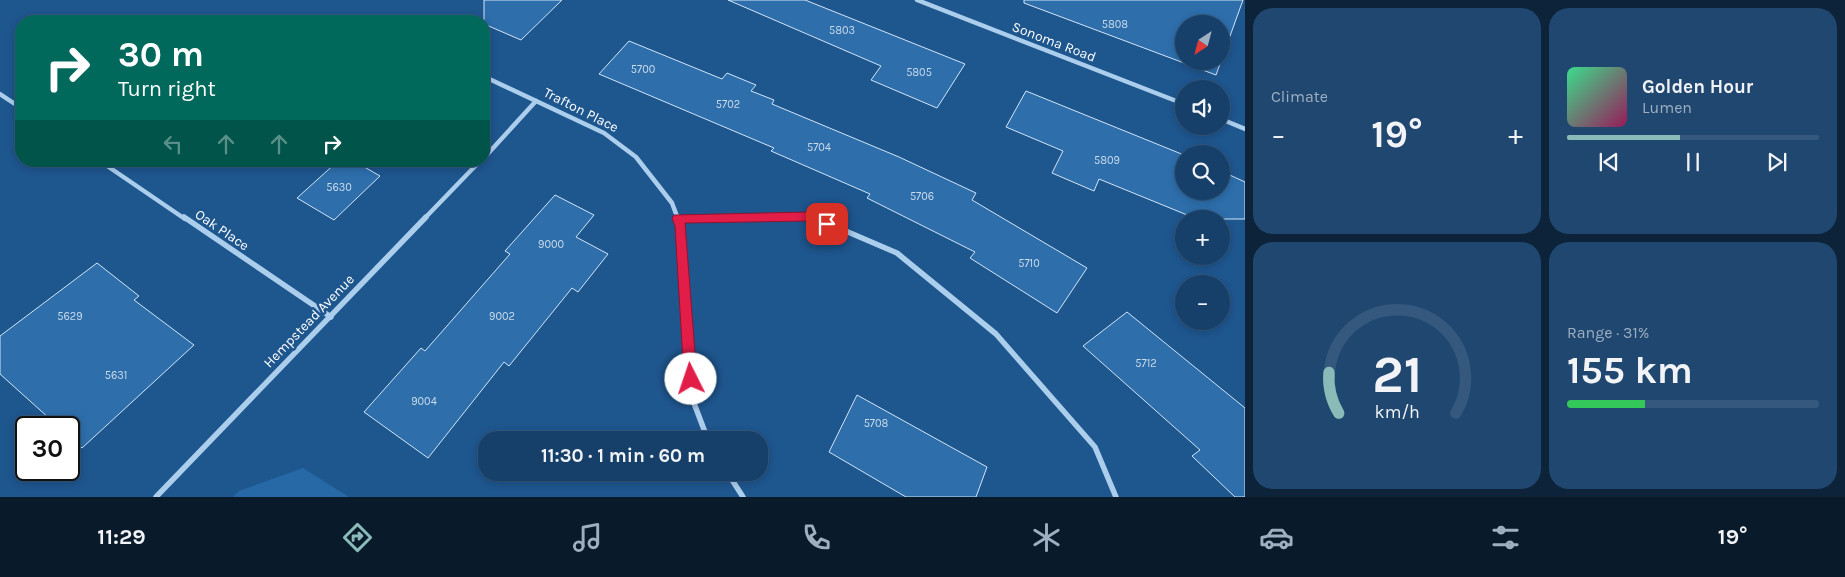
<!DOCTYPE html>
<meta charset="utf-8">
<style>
body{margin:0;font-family:Karla,sans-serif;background:#1f4770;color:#f1f3f6;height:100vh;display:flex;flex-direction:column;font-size:19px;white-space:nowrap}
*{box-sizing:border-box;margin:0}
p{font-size:16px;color:#9eafc1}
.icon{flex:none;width:28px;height:28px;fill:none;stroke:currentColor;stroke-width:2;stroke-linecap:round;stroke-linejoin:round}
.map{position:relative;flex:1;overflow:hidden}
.panel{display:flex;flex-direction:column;gap:8px;padding:8px;background:#0c233a;width:600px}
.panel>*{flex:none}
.hud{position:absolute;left:15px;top:15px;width:475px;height:152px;border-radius:20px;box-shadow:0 2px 8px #0003,0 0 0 1px #35597e;background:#00695c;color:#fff;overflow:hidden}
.needle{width:32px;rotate:216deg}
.buttons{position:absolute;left:1175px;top:15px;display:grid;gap:10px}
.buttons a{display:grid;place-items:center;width:55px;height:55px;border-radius:50%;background:#16406a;box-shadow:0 2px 8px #0003,0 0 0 1px #35597e;font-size:25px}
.speed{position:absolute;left:15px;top:416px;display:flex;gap:10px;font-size:25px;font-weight:700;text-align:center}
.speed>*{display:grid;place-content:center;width:65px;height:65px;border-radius:50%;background:#16406a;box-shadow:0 2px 8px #0003,0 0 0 1px #35597e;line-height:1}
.speed .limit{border:2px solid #111;border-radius:8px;background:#fff;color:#111}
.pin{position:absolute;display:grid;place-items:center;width:42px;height:42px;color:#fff;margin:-21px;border-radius:10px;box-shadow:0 2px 8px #0006}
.me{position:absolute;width:55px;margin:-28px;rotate:356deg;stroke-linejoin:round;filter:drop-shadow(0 0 4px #0008)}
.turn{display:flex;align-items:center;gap:18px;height:105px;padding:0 20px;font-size:22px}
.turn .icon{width:65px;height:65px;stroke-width:2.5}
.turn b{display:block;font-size:35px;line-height:42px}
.lanes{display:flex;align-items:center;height:48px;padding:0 20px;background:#0003;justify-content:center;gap:25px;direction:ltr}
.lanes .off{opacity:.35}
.big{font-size:38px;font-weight:700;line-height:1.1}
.panel .tile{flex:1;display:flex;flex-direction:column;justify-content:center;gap:8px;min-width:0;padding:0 18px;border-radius:20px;background:#1f4770}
.panel .dial{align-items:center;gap:0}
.dial svg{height:130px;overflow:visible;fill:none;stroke:#35597e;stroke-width:7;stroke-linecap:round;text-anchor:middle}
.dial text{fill:#f1f3f6;stroke:none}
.song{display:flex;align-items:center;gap:15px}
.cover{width:60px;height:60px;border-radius:8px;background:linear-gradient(135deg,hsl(150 70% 55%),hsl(330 70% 35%))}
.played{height:5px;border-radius:2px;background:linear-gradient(90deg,#8bbbb9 45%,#35597e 45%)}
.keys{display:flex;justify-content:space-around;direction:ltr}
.heat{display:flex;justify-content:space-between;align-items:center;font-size:28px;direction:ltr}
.charge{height:8px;border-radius:4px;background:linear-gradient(90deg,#34c759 31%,#35597e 0)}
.panel .tiles{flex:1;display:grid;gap:8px;grid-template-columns:repeat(2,1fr)}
.trip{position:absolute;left:478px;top:431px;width:290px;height:50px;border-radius:20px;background:#16406a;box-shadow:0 2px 8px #0003,0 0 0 1px #35597e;font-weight:700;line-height:50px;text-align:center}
.menu{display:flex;height:80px;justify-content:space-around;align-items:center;background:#091a2a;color:#9eafc1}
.menu .icon{width:35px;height:35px}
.menu .current{color:#8bbbb9}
.menu b{font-size:22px;color:#f1f3f6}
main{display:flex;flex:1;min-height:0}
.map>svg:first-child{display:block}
.green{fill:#2769a6}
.building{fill:#2d6eab;stroke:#d1e6f9}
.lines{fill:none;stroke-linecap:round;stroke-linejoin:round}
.street-far1{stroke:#acceed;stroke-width:4.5}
.street{stroke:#acceed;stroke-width:5.5}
.route{fill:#e11d48;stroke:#92132f}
.labels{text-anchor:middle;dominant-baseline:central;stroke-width:5;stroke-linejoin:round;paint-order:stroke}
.number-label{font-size:11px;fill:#cadbea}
.street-label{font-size:14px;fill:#fff;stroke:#1e568e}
</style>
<main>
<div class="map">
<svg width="1245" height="497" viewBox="0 0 1245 497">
<rect width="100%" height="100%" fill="#1e568e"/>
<polygon class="green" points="303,468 349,497 233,497 239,491"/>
<g class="building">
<polygon points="484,0 562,0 521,40 484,24"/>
<polygon points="728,0 805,0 965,64 937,108 871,80 881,66"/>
<polygon points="1024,0 1243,0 1221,61 1221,24 1184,24 1184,61 1221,61 1216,75 1024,3"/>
<polygon points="629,41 722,79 727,73 756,85 751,91 774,100 772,104 899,157 976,193 972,200 1087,268 1057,313 970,258 975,252 867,198 870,194 771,151 774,148 599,74"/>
<polygon points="1026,91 1184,155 1184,191 1221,191 1221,171 1245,182 1245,219 1197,219 1099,179 1094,191 1052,173 1063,151 1006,127"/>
<polygon points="338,161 354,161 380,176 334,220 297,198"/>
<polygon points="555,195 594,215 576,237 608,254 578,292 572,288 509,366 504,362 428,458 364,412 421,348 425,351 510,254 505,251"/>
<polygon points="97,263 139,296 134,300 194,345 82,448 69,436 69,428 60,428 0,374 0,336"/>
<polygon points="1127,312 1245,408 1245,497 1235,497 1192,456 1200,450 1083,346"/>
<polygon points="857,395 987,467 976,497 906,497 829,452"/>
</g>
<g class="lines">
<g class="street-far1">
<polyline points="917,0 1184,104"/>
<polyline points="485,77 604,133 636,157 672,203 678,219"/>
<polyline points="0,94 21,108"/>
<polyline points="1221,119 1245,129"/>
<polyline points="484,158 536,101"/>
<polyline points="100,161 185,219"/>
<polyline points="424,219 480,161"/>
<polyline points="690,219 810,216 816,219"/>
</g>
<g class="street">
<polyline points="184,217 331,317"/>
<polyline points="678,217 681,226 692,398 708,440"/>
<polyline points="813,217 897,253 996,334 1095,447 1116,497"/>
<polyline points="678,219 745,217"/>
<polyline points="727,472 743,497"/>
<polyline points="156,497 426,217"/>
</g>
</g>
<polygon class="route" points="810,212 831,220 833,224 831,227 827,228 809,221 685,223 697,379 695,383 691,385 686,383 684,379 675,226 672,218 674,215"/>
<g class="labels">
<g class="number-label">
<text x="1115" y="24">5808</text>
<text x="842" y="30">5803</text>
<text x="643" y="69">5700</text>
<text x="919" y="72">5805</text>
<text x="728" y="104">5702</text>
<text x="819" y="147">5704</text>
<text x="1107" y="160">5809</text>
<text x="339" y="187">5630</text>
<text x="922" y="196">5706</text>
<text x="551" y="244">9000</text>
<text x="1029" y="263">5710</text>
<text x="70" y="316">5629</text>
<text x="502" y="316">9002</text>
<text x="1146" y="363">5712</text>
<text x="116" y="375">5631</text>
<text x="424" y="401">9004</text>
<text x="876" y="423">5708</text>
</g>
<g class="street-label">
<text transform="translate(1054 42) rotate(21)">Sonoma Road</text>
<text transform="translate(581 110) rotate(27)">Trafton Place</text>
<text transform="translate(222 230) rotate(34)">Oak Place</text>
<text transform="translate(309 321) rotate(-46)">Hempstead Avenue</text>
</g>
</g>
</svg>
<div class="buttons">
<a><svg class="needle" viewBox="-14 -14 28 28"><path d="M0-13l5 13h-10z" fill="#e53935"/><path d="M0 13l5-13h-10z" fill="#9eafc1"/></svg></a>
<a><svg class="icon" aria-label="sound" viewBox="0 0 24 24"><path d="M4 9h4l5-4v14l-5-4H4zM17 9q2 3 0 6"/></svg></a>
<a><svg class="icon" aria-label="search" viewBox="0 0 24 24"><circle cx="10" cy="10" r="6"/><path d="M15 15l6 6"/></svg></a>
<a>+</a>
<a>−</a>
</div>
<div class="speed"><div class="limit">30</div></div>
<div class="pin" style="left:827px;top:224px;background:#d93025"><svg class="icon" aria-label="arrive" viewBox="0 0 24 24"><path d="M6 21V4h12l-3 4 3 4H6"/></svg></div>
<svg class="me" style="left:691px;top:379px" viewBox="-20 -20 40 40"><circle r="19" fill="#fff"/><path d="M0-13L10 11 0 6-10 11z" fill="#e11d48"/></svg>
<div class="trip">11:30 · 1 min · 60 m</div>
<div class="hud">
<div class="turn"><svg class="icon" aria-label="right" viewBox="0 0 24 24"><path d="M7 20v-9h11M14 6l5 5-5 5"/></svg><div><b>30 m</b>Turn right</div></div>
<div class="lanes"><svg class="icon off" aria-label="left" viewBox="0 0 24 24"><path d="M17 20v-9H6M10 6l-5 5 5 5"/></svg><svg class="icon off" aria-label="ahead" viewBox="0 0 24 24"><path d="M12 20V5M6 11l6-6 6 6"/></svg><svg class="icon off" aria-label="ahead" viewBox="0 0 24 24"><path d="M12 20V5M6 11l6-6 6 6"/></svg><svg class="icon" aria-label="right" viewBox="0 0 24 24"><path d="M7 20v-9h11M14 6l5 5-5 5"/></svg></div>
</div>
</div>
<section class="panel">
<div class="tiles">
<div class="tile"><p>Climate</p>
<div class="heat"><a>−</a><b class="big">19°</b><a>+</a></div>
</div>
<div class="tile">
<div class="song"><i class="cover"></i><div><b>Golden Hour</b><p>Lumen</p></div></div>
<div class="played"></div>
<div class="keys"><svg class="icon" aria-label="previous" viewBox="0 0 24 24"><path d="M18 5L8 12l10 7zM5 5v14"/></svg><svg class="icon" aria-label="pause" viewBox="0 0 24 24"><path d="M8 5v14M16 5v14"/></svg><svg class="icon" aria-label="next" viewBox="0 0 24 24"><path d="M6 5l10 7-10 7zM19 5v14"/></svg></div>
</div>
<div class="tile dial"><svg viewBox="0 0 100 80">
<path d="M14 69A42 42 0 1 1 86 69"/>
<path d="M14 69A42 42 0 0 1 8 44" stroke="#8bbbb9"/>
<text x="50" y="56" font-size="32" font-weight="700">21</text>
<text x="50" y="72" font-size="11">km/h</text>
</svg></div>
<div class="tile"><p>Range · 31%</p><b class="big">155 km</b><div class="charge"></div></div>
</div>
</section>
</main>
<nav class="menu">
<b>11:29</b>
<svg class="icon current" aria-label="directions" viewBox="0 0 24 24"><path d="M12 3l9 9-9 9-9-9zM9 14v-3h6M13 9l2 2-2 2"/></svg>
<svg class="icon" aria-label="music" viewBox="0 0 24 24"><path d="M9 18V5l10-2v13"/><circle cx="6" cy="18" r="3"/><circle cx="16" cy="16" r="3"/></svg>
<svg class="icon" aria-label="phone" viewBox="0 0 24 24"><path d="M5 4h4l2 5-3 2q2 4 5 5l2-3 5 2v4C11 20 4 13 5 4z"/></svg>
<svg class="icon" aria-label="climate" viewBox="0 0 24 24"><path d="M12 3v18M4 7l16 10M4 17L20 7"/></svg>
<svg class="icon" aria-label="car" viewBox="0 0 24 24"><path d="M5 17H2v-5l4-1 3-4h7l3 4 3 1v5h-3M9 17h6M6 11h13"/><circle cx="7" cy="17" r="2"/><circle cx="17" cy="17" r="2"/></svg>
<svg class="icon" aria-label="filters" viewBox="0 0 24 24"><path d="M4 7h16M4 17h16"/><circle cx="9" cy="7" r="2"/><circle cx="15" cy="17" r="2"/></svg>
<b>19°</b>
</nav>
